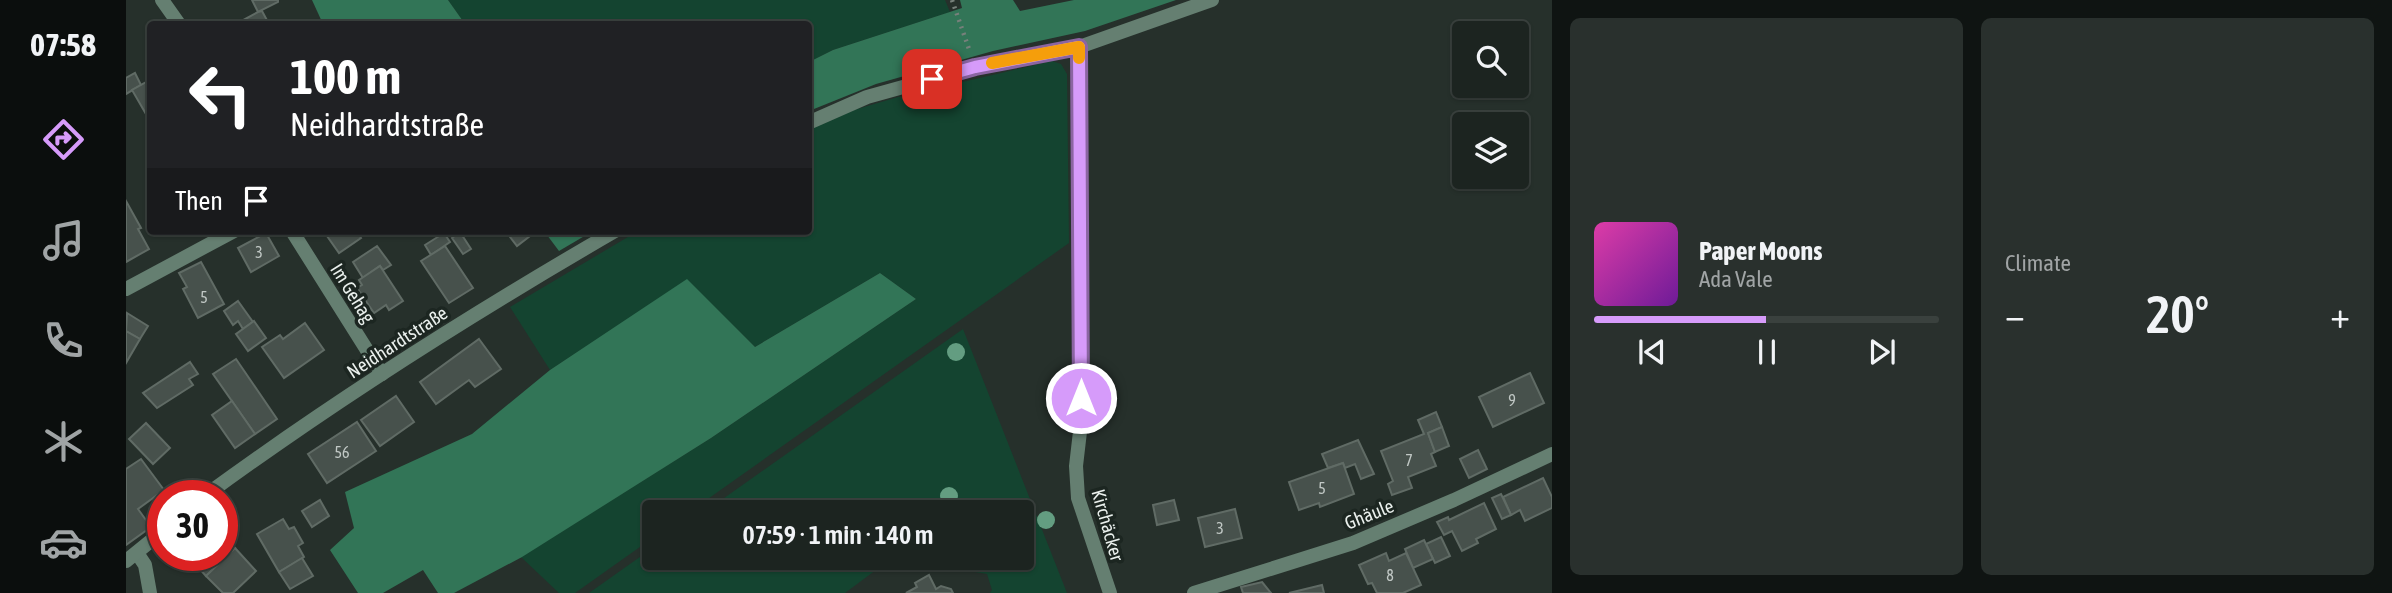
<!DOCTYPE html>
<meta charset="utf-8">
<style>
body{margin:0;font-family:"Asap Condensed",sans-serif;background:#29302d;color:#f1f3f6;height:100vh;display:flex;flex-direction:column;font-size:26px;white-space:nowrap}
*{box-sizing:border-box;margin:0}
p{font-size:23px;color:#a0a4a5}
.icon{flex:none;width:38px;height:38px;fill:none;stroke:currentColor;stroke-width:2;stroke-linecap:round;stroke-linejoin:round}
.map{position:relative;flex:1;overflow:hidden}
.side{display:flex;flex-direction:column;gap:18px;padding:18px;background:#0f1412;width:840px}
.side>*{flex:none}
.guide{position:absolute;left:21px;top:21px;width:665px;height:214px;border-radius:7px;box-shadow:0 2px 5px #0004,0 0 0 2px #3a413e;background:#202124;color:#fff;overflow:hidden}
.controls{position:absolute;left:1326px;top:21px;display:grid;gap:14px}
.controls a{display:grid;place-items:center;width:77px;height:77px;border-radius:7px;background:#1c2420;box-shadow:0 2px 5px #0004,0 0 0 2px #3a413e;font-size:35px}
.speed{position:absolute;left:21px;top:480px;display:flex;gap:14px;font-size:35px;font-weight:700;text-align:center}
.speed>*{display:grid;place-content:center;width:91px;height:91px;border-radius:50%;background:#1c2420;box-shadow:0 2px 5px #0004,0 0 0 2px #3a413e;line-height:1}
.speed .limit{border:10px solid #d22;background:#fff;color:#111}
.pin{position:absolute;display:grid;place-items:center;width:60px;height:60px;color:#fff;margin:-30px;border-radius:14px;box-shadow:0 4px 10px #0006}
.me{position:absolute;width:77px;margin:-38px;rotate:0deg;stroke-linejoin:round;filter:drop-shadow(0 0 5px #0008)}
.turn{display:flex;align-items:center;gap:24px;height:147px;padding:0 28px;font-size:32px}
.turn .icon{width:91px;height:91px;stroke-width:2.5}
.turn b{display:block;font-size:49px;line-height:60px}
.then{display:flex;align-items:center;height:66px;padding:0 28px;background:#0003;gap:14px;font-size:26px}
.big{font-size:52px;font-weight:600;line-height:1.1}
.side .widget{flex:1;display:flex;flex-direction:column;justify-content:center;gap:10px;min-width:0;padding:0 24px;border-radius:10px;background:#29302d}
.song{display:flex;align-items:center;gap:21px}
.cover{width:84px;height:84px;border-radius:10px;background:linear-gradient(135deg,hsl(320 70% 55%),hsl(280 70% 35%))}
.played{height:7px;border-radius:4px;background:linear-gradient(90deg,#d69bfa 50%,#3a413e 50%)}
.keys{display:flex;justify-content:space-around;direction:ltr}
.heat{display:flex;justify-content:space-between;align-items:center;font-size:38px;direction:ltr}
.side .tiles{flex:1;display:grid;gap:18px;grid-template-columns:repeat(2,1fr)}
.trip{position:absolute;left:516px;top:500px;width:392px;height:70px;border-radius:7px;background:#1c2420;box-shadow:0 2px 5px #0004,0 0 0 2px #3a413e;font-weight:600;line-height:70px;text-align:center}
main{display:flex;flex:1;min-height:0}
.tabs{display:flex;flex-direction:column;width:126px;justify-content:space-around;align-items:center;background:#0b0e0d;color:#a0a4a5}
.tabs .icon{width:49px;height:49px}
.tabs .selected{color:#d69bfa}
.tabs b{font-size:32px;color:#f1f3f6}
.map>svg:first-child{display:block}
.green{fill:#144430}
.forest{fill:#327557}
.building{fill:#47514c;stroke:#606b65;stroke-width:2}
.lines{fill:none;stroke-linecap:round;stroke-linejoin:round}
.path{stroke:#77807b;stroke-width:4.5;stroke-dasharray:2 5;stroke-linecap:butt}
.minor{stroke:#657f71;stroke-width:14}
.tree{fill:#639d81}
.route-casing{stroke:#8b65a2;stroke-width:18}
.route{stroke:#d69bfa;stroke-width:12}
.slow{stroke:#f59e0b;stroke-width:12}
.labels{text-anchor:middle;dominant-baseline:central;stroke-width:7;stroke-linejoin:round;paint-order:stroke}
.number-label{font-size:16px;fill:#c1c8c5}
.street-label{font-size:19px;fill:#eaf0ed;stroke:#1c2621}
</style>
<main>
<nav class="tabs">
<b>07:58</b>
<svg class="icon selected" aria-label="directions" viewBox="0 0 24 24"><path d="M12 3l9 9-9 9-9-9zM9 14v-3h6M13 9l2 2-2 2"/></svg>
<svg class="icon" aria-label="music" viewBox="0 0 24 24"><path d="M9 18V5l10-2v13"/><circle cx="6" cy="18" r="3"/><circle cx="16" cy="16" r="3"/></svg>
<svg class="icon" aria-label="phone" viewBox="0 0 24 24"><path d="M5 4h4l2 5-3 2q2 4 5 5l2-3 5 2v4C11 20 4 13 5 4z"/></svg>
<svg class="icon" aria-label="climate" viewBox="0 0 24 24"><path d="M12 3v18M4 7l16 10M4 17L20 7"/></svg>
<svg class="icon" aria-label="car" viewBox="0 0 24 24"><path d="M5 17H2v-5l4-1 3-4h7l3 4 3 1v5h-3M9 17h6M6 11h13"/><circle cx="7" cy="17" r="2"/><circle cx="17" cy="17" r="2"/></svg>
</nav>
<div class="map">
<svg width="1426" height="593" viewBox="0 0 1426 593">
<rect width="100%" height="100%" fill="#26302b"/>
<g class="green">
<polygon points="322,0 819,0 824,12 707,50 683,62 682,24 339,24"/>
<polygon points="926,61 935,64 941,74 943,243 562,513 528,513 528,537 449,593 433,593 395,557 585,438 790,299 754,273 629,347 561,280 424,370 384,307 512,231 682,231 683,130 728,110 772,97"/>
<polygon points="837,329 941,593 864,593 866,590 861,574 766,558 719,593 463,593 528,547 528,558 896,558 896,513 577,513"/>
</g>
<g class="forest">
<polygon points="186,0 322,0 339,24 197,24"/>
<polygon points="834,0 887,0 894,11 948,0 1050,0 959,31 867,51 750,84 683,111 683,62 707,50 836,8"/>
<polygon points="418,231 467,231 433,251"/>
<polygon points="754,273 790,299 585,438 396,557 328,593 312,593 297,570 257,593 232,593 204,550 228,528 219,492 346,434 424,370 561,279 629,347"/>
</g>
<g class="building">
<polygon points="126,0 152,0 152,2 132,12"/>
<polygon points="136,11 143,24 110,24 132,12"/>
<polygon points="9,73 15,85 0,94 0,78"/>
<polygon points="24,80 24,121 6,90"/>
<polygon points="0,201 15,228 12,229 23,249 0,262"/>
<polygon points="208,231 230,231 235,238 213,253 201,236"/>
<polygon points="384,231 407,231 408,233 391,246 381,233"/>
<polygon points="334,232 345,249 337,254 326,238"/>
<polygon points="140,233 153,256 125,272 112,248"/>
<polygon points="318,233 324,242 305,255 299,245"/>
<polygon points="251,246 265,265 257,270 254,266 237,278 227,262"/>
<polygon points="319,246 347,288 323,303 295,261"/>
<polygon points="75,262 98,304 72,318 57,289 61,287 53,273"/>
<polygon points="254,266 277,301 263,310 260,305 248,313 231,288 236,285 233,280"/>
<polygon points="112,301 127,322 117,329 112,321 107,325 98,311"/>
<polygon points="1,313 22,326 14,339 0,331"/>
<polygon points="128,321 140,338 122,351 110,334"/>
<polygon points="179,323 198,350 158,378 136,347 154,335 157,339"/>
<polygon points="0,331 14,339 0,363"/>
<polygon points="353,339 375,369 349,387 343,380 310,404 294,382"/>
<polygon points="110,359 151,419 129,434 87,374"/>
<polygon points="64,362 72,374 63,379 67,385 31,408 17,393"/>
<polygon points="1404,373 1418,403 1367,427 1353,397"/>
<polygon points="270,396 288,422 254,446 235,420"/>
<polygon points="106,401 129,434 109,448 86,415"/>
<polygon points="1310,412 1316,427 1302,433 1309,452 1305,454 1310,466 1282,477 1286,488 1266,495 1262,484 1267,481 1255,451 1298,434 1292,420"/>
<polygon points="231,422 250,451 201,483 182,454"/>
<polygon points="20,423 44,448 27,464 3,439"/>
<polygon points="1316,427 1323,446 1309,452 1302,433"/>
<polygon points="1232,440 1248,474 1235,479 1229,464 1219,468 1217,463 1202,468 1196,454"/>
<polygon points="1352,450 1361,469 1343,478 1334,459"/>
<polygon points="15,459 38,490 12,509 25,527 0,545 0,469"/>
<polygon points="1217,463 1228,494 1194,507 1193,503 1173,510 1163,482"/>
<polygon points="1417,478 1426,497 1426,508 1399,521 1394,510 1385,515 1377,497"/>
<polygon points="1375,494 1385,515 1376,519 1366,498"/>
<polygon points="194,500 203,516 186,527 176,511"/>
<polygon points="1048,500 1053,520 1031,525 1027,505"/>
<polygon points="1358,503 1370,529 1350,539 1352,543 1336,551 1326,531 1318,535 1311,522 1322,517 1323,520"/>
<polygon points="1109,509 1116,538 1079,547 1072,518"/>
<polygon points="157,519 163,529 168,527 177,543 172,546 178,557 153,572 131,534"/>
<polygon points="96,535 109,548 80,576 61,555 96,555"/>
<polygon points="1315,537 1324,556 1309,563 1300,544"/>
<polygon points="1298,540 1307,559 1287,568 1279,549"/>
<polygon points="109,548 130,571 107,593 97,593 80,576"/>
<polygon points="1260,553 1263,561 1280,553 1295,585 1277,593 1251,593 1246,583 1242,584 1233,565"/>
<polygon points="176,558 187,576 164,589 153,572"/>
<polygon points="803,575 810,589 815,586 825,589 827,593 780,593 791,587 789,583"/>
<polygon points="1136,582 1145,593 1117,593 1115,587"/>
<polygon points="1196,585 1198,593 1163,593"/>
</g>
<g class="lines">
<polyline class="path" points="826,0 844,52"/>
<g class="minor">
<polyline points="36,0 53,24"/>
<polyline points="953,47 955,423 950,466 952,498 984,593"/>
<polyline points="682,123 741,97 849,67 953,47 1086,0"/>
<polyline points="166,231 256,374"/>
<polyline points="0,289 108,231"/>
<path d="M80 495C211 399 349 312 489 231"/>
<polyline points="11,553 19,565 24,593"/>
<polyline points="0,561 37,531"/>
<polyline points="1068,593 1227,543 1328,500 1426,454"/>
</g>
</g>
<g class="tree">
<circle cx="830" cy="352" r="9"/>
<circle cx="823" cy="496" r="9"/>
<circle cx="920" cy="520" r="9"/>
</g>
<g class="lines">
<g class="route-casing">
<polyline id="route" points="806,79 849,67 953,47 955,398"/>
</g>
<use href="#route" class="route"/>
<polyline class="slow" points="866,63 953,47 953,58"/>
</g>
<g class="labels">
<g class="number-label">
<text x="133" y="252">3</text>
<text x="78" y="297">5</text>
<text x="1386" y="400">9</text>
<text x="216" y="452">56</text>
<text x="1283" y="460">7</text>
<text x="1196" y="488">5</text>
<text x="1094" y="528">3</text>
<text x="1264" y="575">8</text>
</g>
<g class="street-label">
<text transform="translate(227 293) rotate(58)">Im Gehag</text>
<text transform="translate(271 342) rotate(-33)">Neidhardtstraße</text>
<text transform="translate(1243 514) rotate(-22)">Ghäule</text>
<text transform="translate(982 525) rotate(74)">Kirchäcker</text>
</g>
</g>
</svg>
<div class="controls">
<a><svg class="icon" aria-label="search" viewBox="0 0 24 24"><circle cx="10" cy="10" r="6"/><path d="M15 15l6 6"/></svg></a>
<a><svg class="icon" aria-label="layers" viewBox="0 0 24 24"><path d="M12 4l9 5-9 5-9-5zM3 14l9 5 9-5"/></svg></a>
</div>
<div class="speed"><div class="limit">30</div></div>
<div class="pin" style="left:806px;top:79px;background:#d93025"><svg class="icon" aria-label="arrive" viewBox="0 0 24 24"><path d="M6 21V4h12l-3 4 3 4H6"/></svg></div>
<svg class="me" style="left:955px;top:398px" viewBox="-20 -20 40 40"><circle r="17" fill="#d69bfa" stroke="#fff" stroke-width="3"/><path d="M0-11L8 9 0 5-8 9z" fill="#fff"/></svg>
<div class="trip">07:59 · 1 min · 140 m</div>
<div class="guide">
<div class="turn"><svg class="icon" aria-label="left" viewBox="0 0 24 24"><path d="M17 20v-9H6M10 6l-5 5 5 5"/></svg><div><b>100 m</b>Neidhardtstraße</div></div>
<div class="then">Then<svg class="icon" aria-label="arrive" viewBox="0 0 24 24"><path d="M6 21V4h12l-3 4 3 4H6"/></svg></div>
</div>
</div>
<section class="side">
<div class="tiles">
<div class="widget">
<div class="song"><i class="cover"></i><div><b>Paper Moons</b><p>Ada Vale</p></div></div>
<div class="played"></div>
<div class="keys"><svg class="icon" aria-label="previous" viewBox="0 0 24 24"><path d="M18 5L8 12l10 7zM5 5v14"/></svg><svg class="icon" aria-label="pause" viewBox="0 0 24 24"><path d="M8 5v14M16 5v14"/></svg><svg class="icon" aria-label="next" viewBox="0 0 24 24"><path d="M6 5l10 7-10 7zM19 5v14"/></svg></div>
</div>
<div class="widget"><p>Climate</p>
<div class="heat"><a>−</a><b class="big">20°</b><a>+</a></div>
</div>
</div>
</section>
</main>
